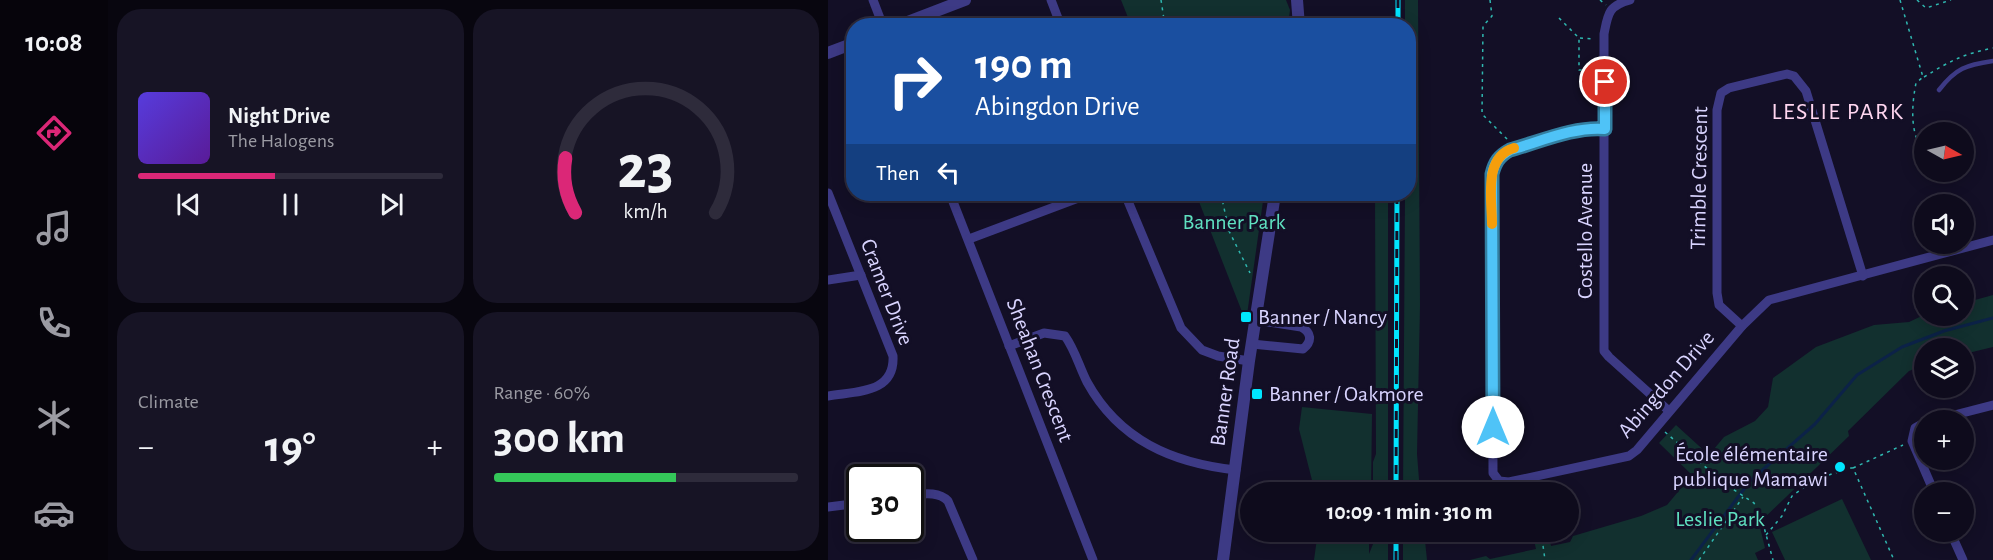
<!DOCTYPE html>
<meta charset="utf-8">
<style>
body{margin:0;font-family:"Alegreya Sans",sans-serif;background:#171425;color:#f1f3f6;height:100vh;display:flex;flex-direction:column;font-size:22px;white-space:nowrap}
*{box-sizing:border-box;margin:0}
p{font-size:20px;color:#9b9ba3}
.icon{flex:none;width:33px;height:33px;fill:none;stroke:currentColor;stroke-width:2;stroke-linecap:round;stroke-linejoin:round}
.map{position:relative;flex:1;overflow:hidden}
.panel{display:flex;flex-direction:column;gap:9px;padding:9px;background:#08060f;width:720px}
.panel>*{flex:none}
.top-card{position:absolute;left:18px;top:18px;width:570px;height:183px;border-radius:24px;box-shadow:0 3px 15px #0003,0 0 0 2px #2e2b3b;background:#1a4fa0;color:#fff;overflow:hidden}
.needle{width:39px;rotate:98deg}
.tools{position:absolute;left:1086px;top:122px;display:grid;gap:12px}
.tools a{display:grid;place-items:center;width:60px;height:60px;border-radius:50%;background:#0e0b1c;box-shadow:0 3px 15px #0003,0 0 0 2px #2e2b3b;font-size:30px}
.speed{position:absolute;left:18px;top:464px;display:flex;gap:12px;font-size:30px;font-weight:700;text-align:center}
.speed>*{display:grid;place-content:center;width:78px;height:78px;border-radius:50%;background:#0e0b1c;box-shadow:0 3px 15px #0003,0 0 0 2px #2e2b3b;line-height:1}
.speed .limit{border:3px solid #111;border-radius:9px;background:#fff;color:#111}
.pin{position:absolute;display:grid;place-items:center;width:51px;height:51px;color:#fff;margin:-26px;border:3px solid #fff;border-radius:50%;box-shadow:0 2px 6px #0007}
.me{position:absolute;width:66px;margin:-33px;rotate:0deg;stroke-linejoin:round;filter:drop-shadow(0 0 4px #0008)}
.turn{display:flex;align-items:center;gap:21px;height:126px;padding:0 30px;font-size:27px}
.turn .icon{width:78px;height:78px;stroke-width:2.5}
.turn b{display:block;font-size:42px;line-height:51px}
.then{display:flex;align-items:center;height:57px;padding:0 30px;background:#0003;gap:12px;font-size:22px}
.big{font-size:45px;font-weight:700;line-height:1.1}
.panel .tile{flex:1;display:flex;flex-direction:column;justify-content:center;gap:9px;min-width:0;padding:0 21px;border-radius:24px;background:#171425}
.panel .dial{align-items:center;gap:0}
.dial svg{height:156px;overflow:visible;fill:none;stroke:#2e2b3b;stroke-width:7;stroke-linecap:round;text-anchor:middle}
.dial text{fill:#f1f3f6;stroke:none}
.song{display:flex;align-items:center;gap:18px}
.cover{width:72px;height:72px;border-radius:9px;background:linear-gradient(135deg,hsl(250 70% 55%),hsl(270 70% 35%))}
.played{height:6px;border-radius:3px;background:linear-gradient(90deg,#db2777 45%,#2e2b3b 45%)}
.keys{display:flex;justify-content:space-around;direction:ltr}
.heat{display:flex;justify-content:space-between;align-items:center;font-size:33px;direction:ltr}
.charge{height:9px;border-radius:4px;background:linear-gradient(90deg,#34c759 60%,#2e2b3b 0)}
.panel .tiles{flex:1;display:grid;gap:9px;grid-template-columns:repeat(2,1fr)}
.trip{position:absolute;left:412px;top:482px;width:339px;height:60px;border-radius:30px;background:#0e0b1c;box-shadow:0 3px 15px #0003,0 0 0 2px #2e2b3b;font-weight:700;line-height:60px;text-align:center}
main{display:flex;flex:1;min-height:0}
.menu{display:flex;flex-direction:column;width:108px;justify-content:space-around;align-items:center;background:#06040b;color:#9b9ba3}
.menu .icon{width:42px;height:42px}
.menu .selected{color:#db2777}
.menu b{font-size:27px;color:#f1f3f6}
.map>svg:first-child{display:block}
.green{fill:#12302f}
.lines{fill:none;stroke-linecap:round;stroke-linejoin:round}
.stream{stroke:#0c2248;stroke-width:3}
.path{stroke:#2fb8b0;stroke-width:1.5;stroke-dasharray:3 4.5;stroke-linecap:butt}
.service{stroke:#3d3a85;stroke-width:4.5}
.minor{stroke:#3d3a85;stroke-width:9}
.tertiary{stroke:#3d3a85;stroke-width:12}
.rail-casing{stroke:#00e5ff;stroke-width:5}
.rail{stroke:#130f26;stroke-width:3;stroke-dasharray:9;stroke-linecap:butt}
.route-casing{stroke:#337fa1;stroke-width:15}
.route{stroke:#4fc3f7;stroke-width:10}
.slow{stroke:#f59e0b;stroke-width:10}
.poi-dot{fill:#00e5ff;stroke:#130f26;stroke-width:2}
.labels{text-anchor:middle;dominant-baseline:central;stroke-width:6;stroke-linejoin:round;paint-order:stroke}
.street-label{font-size:22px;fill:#d9d4ff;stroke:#130f26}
.park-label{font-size:22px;fill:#5fe0c0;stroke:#130f26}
.poi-label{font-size:22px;fill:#d9d4ff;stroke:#130f26;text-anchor:start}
.neighbourhood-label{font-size:24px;letter-spacing:1.5px;fill:#ffd6f0;stroke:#130f26}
</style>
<main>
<nav class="menu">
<b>10:08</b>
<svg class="icon selected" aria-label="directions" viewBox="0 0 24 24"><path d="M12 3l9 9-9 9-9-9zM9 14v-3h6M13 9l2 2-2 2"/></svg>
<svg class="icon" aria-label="music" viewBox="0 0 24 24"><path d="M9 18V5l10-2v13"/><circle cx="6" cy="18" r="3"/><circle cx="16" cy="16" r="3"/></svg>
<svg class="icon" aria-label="phone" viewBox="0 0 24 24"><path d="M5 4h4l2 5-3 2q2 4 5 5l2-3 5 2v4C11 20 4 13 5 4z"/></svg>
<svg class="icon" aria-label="climate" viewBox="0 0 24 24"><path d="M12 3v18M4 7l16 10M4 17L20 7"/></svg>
<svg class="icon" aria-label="car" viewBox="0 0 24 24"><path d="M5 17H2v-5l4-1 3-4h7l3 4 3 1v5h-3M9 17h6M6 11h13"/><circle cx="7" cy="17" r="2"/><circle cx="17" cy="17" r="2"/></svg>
</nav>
<section class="panel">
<div class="tiles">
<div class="tile">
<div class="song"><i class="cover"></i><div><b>Night Drive</b><p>The Halogens</p></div></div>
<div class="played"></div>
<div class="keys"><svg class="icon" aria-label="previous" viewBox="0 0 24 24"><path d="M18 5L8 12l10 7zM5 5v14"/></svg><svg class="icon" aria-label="pause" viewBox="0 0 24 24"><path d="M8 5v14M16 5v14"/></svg><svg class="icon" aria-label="next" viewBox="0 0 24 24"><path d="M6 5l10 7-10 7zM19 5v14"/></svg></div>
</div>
<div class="tile dial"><svg viewBox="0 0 100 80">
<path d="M14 69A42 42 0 1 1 86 69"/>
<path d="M14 69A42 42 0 0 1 9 41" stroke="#db2777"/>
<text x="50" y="56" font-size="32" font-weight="700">23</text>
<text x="50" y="72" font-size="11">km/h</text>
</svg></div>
<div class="tile"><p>Climate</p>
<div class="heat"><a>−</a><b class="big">19°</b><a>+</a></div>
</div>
<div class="tile"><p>Range · 60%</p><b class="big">300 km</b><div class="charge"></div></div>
</div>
</section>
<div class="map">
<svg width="1165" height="560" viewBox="0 0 1165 560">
<rect width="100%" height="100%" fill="#130f26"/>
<g class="green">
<polygon points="293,0 458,0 462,10 460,25 303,25"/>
<polygon points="577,0 590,0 592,305 589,454 592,492 575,492 577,194 580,194 580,26 577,25"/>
<polygon points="368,194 436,194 418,322"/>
<polygon points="547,194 560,194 560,492 545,492 545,462 548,454"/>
<polygon points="1165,295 1165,347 1136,354 1136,348 1096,348 1096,365 1081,371 1020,431 1021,436 931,523 937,548 927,553 930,560 642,560 658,556 662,559 708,549 704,531 720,531 723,546 742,542 745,536 813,516 839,505 864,475 831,443 848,425 881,455 896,437 927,421 940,407 945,378 988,347 1046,325 1081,322 1096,315 1136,315 1136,303"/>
<polygon points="474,407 544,414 543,492 487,492 471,429"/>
<polygon points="1014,499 1043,560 957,560 944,532"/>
<polygon points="490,531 541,531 541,554 547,539 546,531 560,531 560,560 486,560"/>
<polygon points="575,531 596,531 599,560 575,560"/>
</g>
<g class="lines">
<polyline class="stream" points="863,560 922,481 987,424 1029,375 1074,347 1116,331 1165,318"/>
<g class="path">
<polyline points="333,0 337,26"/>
<polyline points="662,0 664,16 655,26 654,114 680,140"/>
<polyline points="772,0 778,5"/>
<path d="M1072 0 1095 77 1088 83C1084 103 1081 135 1096 150"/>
<polyline points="1089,0 1098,8 1123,0"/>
<polyline points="731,18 751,38 751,70 765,70"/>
<polyline points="752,38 766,39"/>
<path d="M1096 77C1122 61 1135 54 1165 48"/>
<polyline points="393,194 401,231 422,273"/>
<polyline points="837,432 897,484 926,503 934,520 945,560"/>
<polyline points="1025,468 1075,445"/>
<polyline points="713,531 717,560"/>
<polyline points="938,535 954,516 964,496 988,479 1023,468 1025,468 1066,560"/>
<polyline points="871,560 915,497"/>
</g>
<path class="service" d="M1111 90C1128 68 1138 65 1165 61"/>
<g class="minor">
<polyline points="45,0 55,26"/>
<polyline points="223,0 233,26"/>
<path d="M802 0C780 6 780 14 776 34V351L781 357 841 411"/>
<path d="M777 129C747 126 711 142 682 150 671 156 667 162 664 174L665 473 671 481 681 482 801 456 809 450 914 326 941 300 1165 240"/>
<path d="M0 193 65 356C67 394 28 391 0 396"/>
<polyline points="122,194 265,560"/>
<polyline points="297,194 353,328 374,350 390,356 421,361"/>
<polyline points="141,239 261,194"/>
<polyline points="0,280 33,275"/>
<polyline points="914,326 891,305 889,293 889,110 893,93 901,88 959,74 966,76 978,91 1035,276"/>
<path d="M424 344 475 349C485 341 483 332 473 327L427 320"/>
<path d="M181 346 216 333 237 336C247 350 251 366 259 382 291 440 344 463 408 470"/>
<polyline points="1107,420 1165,405"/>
<polyline points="1096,423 1087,428 1084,441 1106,492"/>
<path d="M82 495C95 494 110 491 120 501L145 560"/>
<polyline points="0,507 32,503"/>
<polyline points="1122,531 1135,560"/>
</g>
<g class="tertiary">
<polyline points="469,0 471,26"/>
<polyline points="69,26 137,0"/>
<polyline points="0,53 26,43"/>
<polyline points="395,560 421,361 447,194"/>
</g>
<g class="rail-casing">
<g id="rail">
<polyline points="570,26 570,0"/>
<polyline points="568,492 569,194"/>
<polyline points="568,560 568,531"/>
</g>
</g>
<use href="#rail" class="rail"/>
</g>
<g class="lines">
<g class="route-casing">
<path id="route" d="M665 427 664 174C667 162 671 156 682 150 711 142 747 126 777 129V82"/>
</g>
<use href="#route" class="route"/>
<path class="slow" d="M664 224C664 199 655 157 686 148"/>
</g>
<g class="poi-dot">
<rect x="412" y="311" width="12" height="12" rx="3"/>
<rect x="423" y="388" width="12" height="12" rx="3"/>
<circle cx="1012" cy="467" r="6"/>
</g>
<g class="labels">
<g class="street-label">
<text transform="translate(871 178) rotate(-89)">Trimble Crescent</text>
<text transform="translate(757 231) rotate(-90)">Costello Avenue</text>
<text transform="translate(59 292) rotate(69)">Cramer Drive</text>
<text transform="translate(212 370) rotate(69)">Sheahan Crescent</text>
<text transform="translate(838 384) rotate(-49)">Abingdon Drive</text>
<text transform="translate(397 392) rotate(-82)">Banner Road</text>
</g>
<g class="park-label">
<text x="406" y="222">Banner Park</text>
<text x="892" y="519">Leslie Park</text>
</g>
<g class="poi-label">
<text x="430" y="317">Banner / Nancy</text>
<text x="441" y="394">Banner / Oakmore</text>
<text x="1000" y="454" text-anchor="end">École élémentaire<tspan x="1000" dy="25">publique Mamawi</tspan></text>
</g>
<g class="neighbourhood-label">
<text x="1010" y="112">LESLIE PARK</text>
</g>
</g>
</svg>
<div class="tools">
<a><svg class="needle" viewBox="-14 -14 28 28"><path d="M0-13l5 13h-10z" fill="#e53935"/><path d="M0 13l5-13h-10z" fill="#9b9ba3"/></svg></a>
<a><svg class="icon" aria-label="sound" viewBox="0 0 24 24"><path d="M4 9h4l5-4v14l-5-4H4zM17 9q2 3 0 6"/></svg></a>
<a><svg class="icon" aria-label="search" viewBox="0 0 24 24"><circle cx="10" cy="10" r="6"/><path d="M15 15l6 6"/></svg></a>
<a><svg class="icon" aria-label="layers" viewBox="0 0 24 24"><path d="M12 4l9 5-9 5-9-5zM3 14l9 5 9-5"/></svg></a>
<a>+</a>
<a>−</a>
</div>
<div class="speed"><div class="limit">30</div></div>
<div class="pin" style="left:777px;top:82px;background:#d93025"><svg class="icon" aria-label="arrive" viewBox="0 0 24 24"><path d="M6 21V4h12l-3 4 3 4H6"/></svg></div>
<svg class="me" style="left:665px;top:427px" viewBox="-20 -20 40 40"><circle r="19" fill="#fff"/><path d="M0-13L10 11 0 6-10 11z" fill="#4fc3f7"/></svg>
<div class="trip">10:09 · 1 min · 310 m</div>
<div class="top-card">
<div class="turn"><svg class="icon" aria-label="right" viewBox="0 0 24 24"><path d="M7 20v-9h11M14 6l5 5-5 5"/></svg><div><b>190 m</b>Abingdon Drive</div></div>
<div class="then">Then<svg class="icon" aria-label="left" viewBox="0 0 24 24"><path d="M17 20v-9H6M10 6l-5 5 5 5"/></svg></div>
</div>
</div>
</main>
